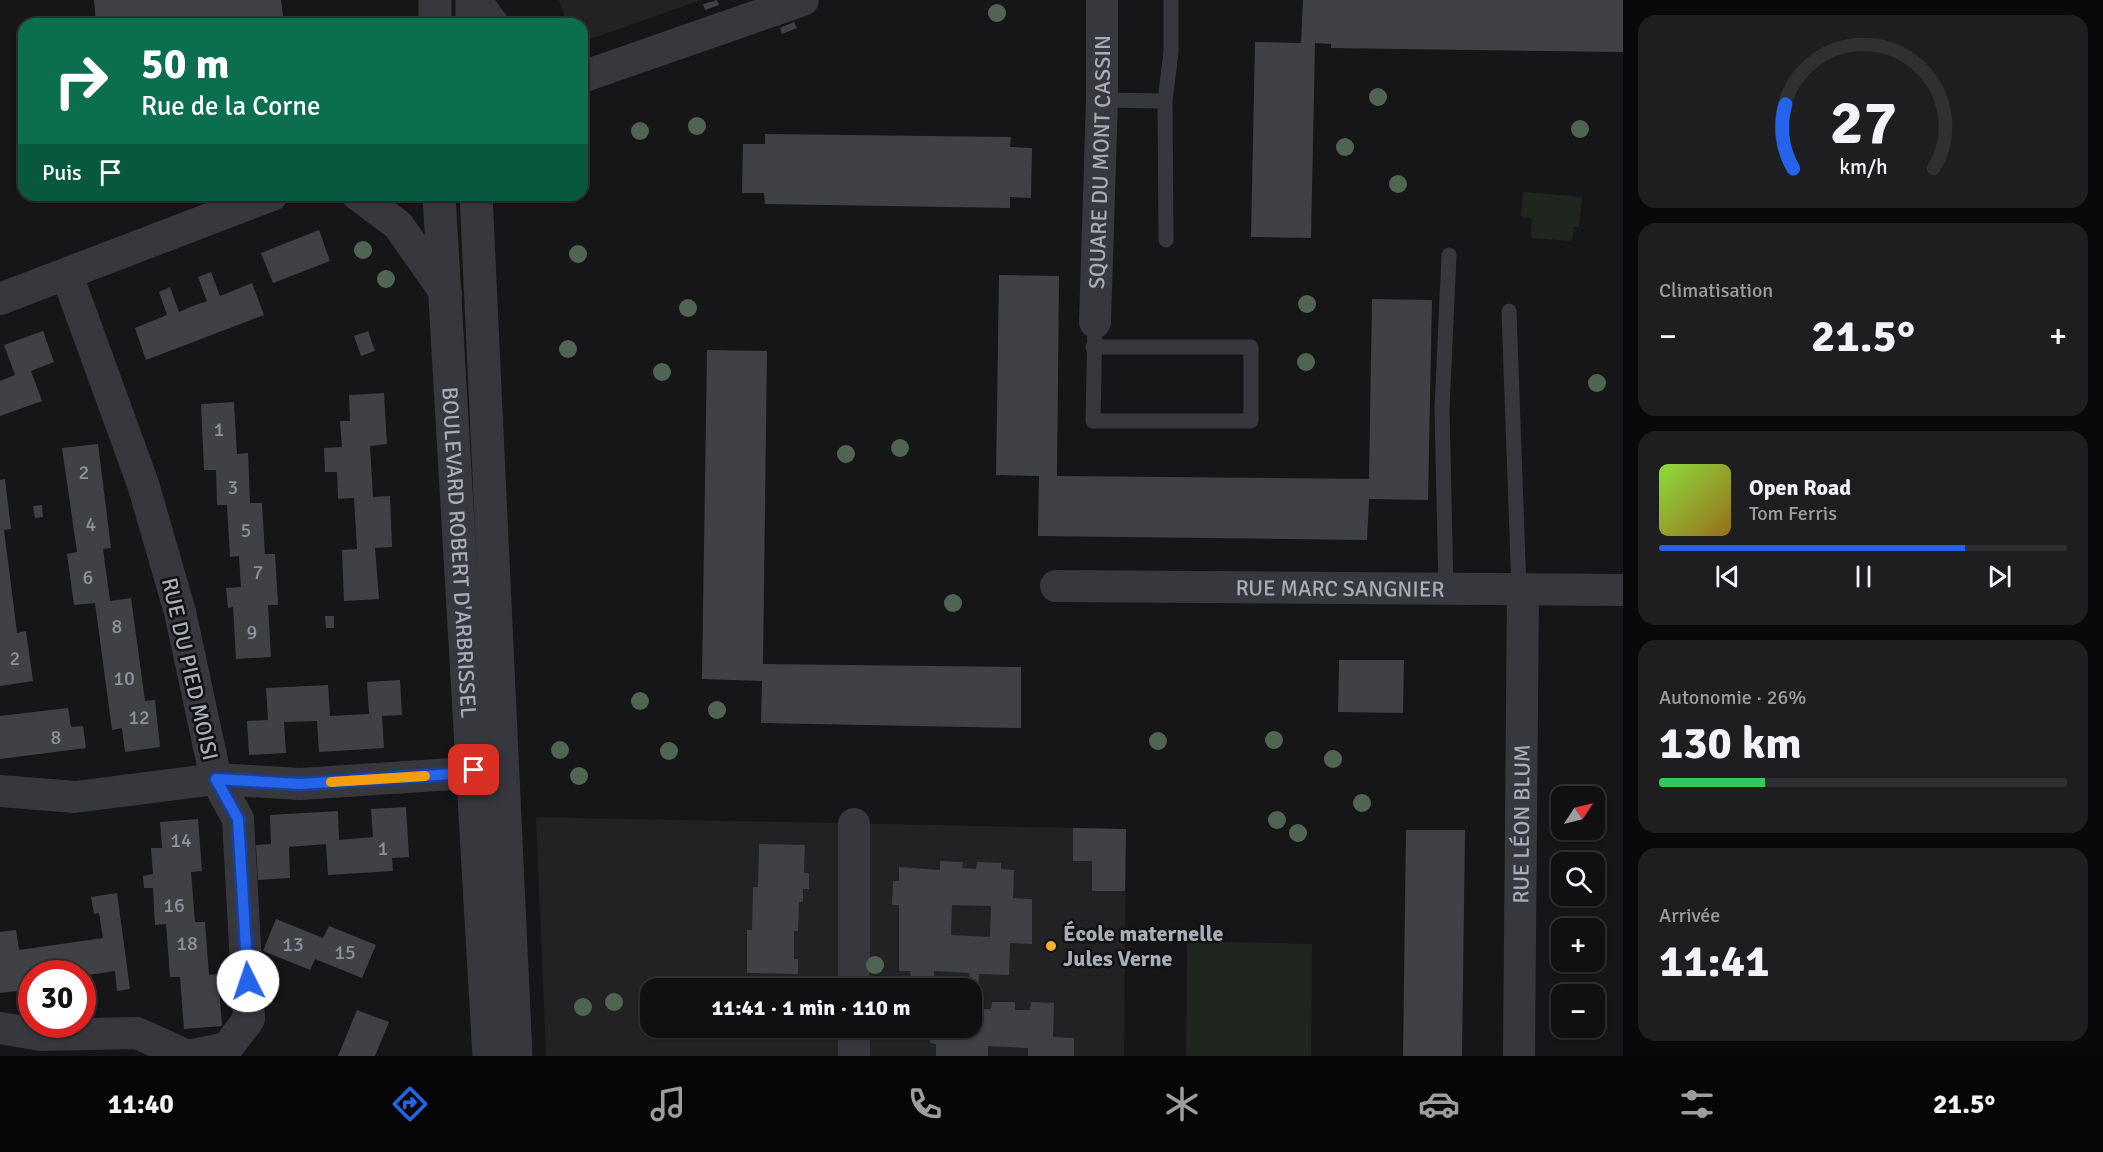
<!DOCTYPE html>
<html lang="fr">
<meta charset="utf-8">
<style>
body{margin:0;font-family:Signika,sans-serif;background:#1e1e20;color:#f1f3f6;height:100vh;display:flex;flex-direction:column;font-size:22px;white-space:nowrap}
*{box-sizing:border-box;margin:0}
p{font-size:20px;color:#9c9d9f}
.icon{flex:none;width:33px;height:33px;fill:none;stroke:currentColor;stroke-width:2;stroke-linecap:round;stroke-linejoin:round}
.map{position:relative;flex:1;overflow:hidden}
.sheet{display:flex;flex-direction:column;gap:15px;padding:15px;background:#09090a;width:480px}
.sheet>*{flex:none}
.hud{position:absolute;left:18px;top:18px;width:570px;height:183px;border-radius:18px;box-shadow:0 2px 4px #0004,0 0 0 2px #303032;background:#0b6e4f;color:#fff;overflow:hidden}
.needle{width:39px;rotate:55deg}
.buttons{position:absolute;left:1551px;top:786px;display:grid;gap:12px}
.buttons a{display:grid;place-items:center;width:54px;height:54px;border-radius:12px;background:#101012;box-shadow:0 2px 4px #0004,0 0 0 2px #303032;font-size:30px}
.speed{position:absolute;left:18px;top:960px;display:flex;gap:12px;font-size:30px;font-weight:700;text-align:center}
.speed>*{display:grid;place-content:center;width:78px;height:78px;border-radius:50%;background:#101012;box-shadow:0 2px 4px #0004,0 0 0 2px #303032;line-height:1}
.speed .limit{border:9px solid #d22;background:#fff;color:#111}
.pin{position:absolute;display:grid;place-items:center;width:51px;height:51px;color:#fff;margin:-26px;border-radius:12px;box-shadow:0 3px 9px #0006}
.me{position:absolute;width:66px;margin:-33px;rotate:356deg;stroke-linejoin:round;filter:drop-shadow(0 0 4px #0008)}
.turn{display:flex;align-items:center;gap:21px;height:126px;padding:0 24px;font-size:27px}
.turn .icon{width:78px;height:78px;stroke-width:2.5}
.turn b{display:block;font-size:42px;line-height:51px}
.then{display:flex;align-items:center;height:57px;padding:0 24px;background:#0003;gap:12px;font-size:22px}
.big{font-size:45px;font-weight:700;line-height:1.1}
.sheet .card{flex:1;display:flex;flex-direction:column;justify-content:center;gap:9px;min-width:0;padding:0 21px;border-radius:18px;background:#1e1e20}
.sheet .dial{align-items:center;gap:0}
.dial svg{height:156px;overflow:visible;fill:none;stroke:#303032;stroke-width:7;stroke-linecap:round;text-anchor:middle}
.dial text{fill:#f1f3f6;stroke:none}
.song{display:flex;align-items:center;gap:18px}
.cover{width:72px;height:72px;border-radius:9px;background:linear-gradient(135deg,hsl(90 70% 55%),hsl(40 70% 35%))}
.played{height:6px;border-radius:3px;background:linear-gradient(90deg,#2563eb 75%,#303032 75%)}
.keys{display:flex;justify-content:space-around;direction:ltr}
.heat{display:flex;justify-content:space-between;align-items:center;font-size:33px;direction:ltr}
.charge{height:9px;border-radius:4px;background:linear-gradient(90deg,#34c759 26%,#303032 0)}
.trip{position:absolute;left:640px;top:978px;width:342px;height:60px;border-radius:18px;background:#101012;box-shadow:0 2px 4px #0004,0 0 0 2px #303032;font-weight:700;line-height:60px;text-align:center}
.menu{display:flex;height:96px;justify-content:space-around;align-items:center;background:#060607;color:#9c9d9f}
.menu .icon{width:42px;height:42px}
.menu .current{color:#2563eb}
.menu b{font-size:27px;color:#f1f3f6}
main{display:flex;flex:1;min-height:0}
.map>svg:first-child{display:block}
.built{fill:#222225;fill-rule:evenodd}
.green{fill:#1e261f}
.building{fill:#404145;fill-rule:evenodd}
.lines{fill:none;stroke-linecap:round;stroke-linejoin:round}
.service{stroke:#37383d;stroke-width:15}
.minor{stroke:#37383d;stroke-width:32}
.tertiary{stroke:#37383d;stroke-width:33}
.tree{fill:#506452}
.route-casing{stroke:#184099;stroke-width:15}
.route{stroke:#2563eb;stroke-width:10}
.slow{stroke:#f59e0b;stroke-width:10}
.poi-dot{fill:#f2b134;stroke:#111113;stroke-width:2}
.labels{text-anchor:middle;dominant-baseline:central;stroke-width:5;stroke-linejoin:round;paint-order:stroke}
.number-label{font-size:20px;fill:#8e929b}
.street-label{font-size:22px;fill:#a8adb8;stroke:#111113}
.poi-label{font-size:22px;font-weight:bold;fill:#a8adb8;stroke:#111113;text-anchor:start}
</style>
<main>
<div class="map">
<svg width="1623" height="1056" viewBox="0 0 1623 1056">
<rect width="100%" height="100%" fill="#161618"/>
<g class="built">
<polygon points="559,0 701,0 582,42 582,24 567,24"/>
<path d="M536 817 1126 829 1124 1056H546ZM651 988H972V1028H651Z"/>
</g>
<g class="green">
<polygon points="1523,192 1582,197 1579,227 1574,227 1572,241 1531,238 1532,218 1521,217"/>
<polygon points="1187,941 1312,944 1311,1056 1186,1056"/>
</g>
<g class="building">
<polygon points="94,0 281,0 284,24 96,24"/>
<polygon points="717,0 719,5 705,10 703,4"/>
<polygon points="1303,0 1623,0 1623,52 1331,48 1331,44 1315,43 1311,238 1251,237 1255,42 1301,43"/>
<polygon points="794,22 797,28 782,34 780,28"/>
<polygon points="765,134 1011,137 1010,147 1032,148 1031,198 1010,197 1010,208 765,204 764,193 742,193 743,144 765,144"/>
<polygon points="319,230 330,261 273,283 261,253"/>
<polygon points="211,272 220,296 252,283 264,315 146,360 135,328 167,315 159,292 170,287 179,312 193,306 207,301 198,277"/>
<polygon points="999,275 1059,276 1057,476 1369,479 1372,299 1432,300 1428,500 1369,499 1367,540 1038,536 1039,476 996,475"/>
<polygon points="43,331 54,362 31,371 42,401 0,416 0,381 15,375 4,345"/>
<polygon points="368,331 375,351 361,356 354,336"/>
<polygon points="707,350 767,351 763,664 1021,667 1021,728 761,723 762,681 702,679"/>
<polygon points="384,393 387,444 370,446 373,497 390,496 392,547 375,548 379,599 344,601 342,550 357,549 354,498 338,499 337,472 325,472 324,448 342,447 340,421 350,421 349,395"/>
<polygon points="234,402 237,454 248,453 250,503 262,503 265,554 275,554 278,605 268,605 271,657 236,659 233,607 228,608 226,588 241,587 239,556 230,557 227,505 217,505 216,470 204,470 201,404"/>
<polygon points="98,444 111,548 103,549 110,601 131,598 145,701 155,700 160,747 125,752 122,728 112,730 95,603 74,605 67,554 77,552 62,448"/>
<polygon points="5,479 11,529 4,530 17,633 26,631 33,681 0,686 0,480"/>
<polygon points="42,505 43,517 35,518 33,506"/>
<polygon points="325,616 334,616 334,628 326,628"/>
<polygon points="1339,660 1404,660 1403,713 1338,712"/>
<polygon points="400,680 402,715 382,716 384,748 319,752 317,721 284,722 286,753 249,755 247,721 268,720 266,688 328,685 330,716 369,714 367,682"/>
<polygon points="68,708 71,727 83,726 86,748 0,759 0,716"/>
<polygon points="406,807 409,857 392,858 393,871 328,875 326,844 289,847 290,878 258,880 256,845 271,844 270,815 338,811 339,840 373,837 371,809"/>
<polygon points="198,819 202,871 191,872 195,922 205,922 209,975 218,974 222,1026 184,1029 180,977 170,977 166,924 155,925 153,888 144,888 143,876 153,874 151,848 162,848 160,822"/>
<polygon points="1073,828 1126,829 1125,891 1092,891 1092,861 1073,861"/>
<polygon points="1406,830 1465,830 1462,1056 1403,1056"/>
<polygon points="759,844 805,845 804,873 809,873 809,889 803,889 803,902 799,902 798,931 794,931 794,959 798,959 798,974 747,973 747,930 752,930 753,887 758,887"/>
<path d="M940 861 963 862 962 868 976 869 977 862 1001 863V869L1014 870 1013 898 1032 899V944L1010 943 1009 975 979 974 978 1009H991L992 1002H1015V1010H1030L1031 1002 1054 1003 1053 1037 1074 1038V1056H1028V1048L988 1046V1056H936V1044L930 1043 931 1028H972L969 973 934 971V980L911 979 910 971H899V905H892L893 881H899V867L940 870ZM952 905 991 906 990 937 951 935Z"/>
<polygon points="117,893 130,989 117,991 115,971 82,976 82,974 32,974 32,983 23,984 24,990 0,993 0,932 16,930 19,950 103,938 99,913 94,914 91,897"/>
<polygon points="276,919 323,938 329,926 376,945 362,978 315,959 310,970 263,951"/>
<polygon points="89,985 93,1011 82,1013 82,987"/>
<polygon points="357,1010 389,1022 375,1056 338,1056"/>
</g>
<g class="lines">
<g class="service">
<polyline points="1102,100 1165,101"/>
<polyline points="1166,240 1165,101 1171,52 1171,0"/>
<polyline points="1509,311 1519,590"/>
<polyline points="1093,347 1251,347 1251,421 1093,421 1095,322"/>
<polyline points="1446,589 1442,408 1449,255"/>
</g>
<g class="minor">
<polyline points="475,0 493,24"/>
<polyline points="582,77 803,0"/>
<polyline points="358,195 398,225 446,293"/>
<polyline points="0,299 272,195"/>
<path id="s1" d="M1095 322 1102 100V0"/>
<path id="s2" d="M1056 586 1623 590"/>
<polyline points="0,791 75,797 216,779 300,784 452,774 474,770"/>
<polyline points="854,988 854,824"/>
<polyline points="0,1028 41,1035 137,1033 188,1056 227,1048 249,1019 238,819 216,779 180,612 143,484 67,275"/>
<polyline points="854,1056 854,1028"/>
<path id="s3" d="M1519 1056 1523 590"/>
</g>
<g class="tertiary">
<polyline points="435,0 435,24"/>
<polyline points="472,0 472,24"/>
<path id="s4" d="M439 195 489 1056"/>
<polyline points="476,195 516,1056"/>
</g>
</g>
<g class="tree">
<circle cx="997" cy="13" r="9"/>
<circle cx="1378" cy="97" r="9"/>
<circle cx="697" cy="126" r="9"/>
<circle cx="1580" cy="129" r="9"/>
<circle cx="640" cy="131" r="9"/>
<circle cx="1345" cy="147" r="9"/>
<circle cx="1398" cy="184" r="9"/>
<circle cx="363" cy="250" r="9"/>
<circle cx="578" cy="254" r="9"/>
<circle cx="386" cy="279" r="9"/>
<circle cx="1307" cy="304" r="9"/>
<circle cx="688" cy="308" r="9"/>
<circle cx="568" cy="349" r="9"/>
<circle cx="1306" cy="362" r="9"/>
<circle cx="662" cy="372" r="9"/>
<circle cx="1597" cy="383" r="9"/>
<circle cx="900" cy="448" r="9"/>
<circle cx="846" cy="454" r="9"/>
<circle cx="953" cy="603" r="9"/>
<circle cx="640" cy="701" r="9"/>
<circle cx="717" cy="710" r="9"/>
<circle cx="1274" cy="740" r="9"/>
<circle cx="1158" cy="741" r="9"/>
<circle cx="560" cy="750" r="9"/>
<circle cx="669" cy="751" r="9"/>
<circle cx="1333" cy="759" r="9"/>
<circle cx="579" cy="776" r="9"/>
<circle cx="1362" cy="803" r="9"/>
<circle cx="1277" cy="820" r="9"/>
<circle cx="1298" cy="833" r="9"/>
<circle cx="875" cy="965" r="9"/>
<circle cx="614" cy="1002" r="9"/>
<circle cx="583" cy="1007" r="9"/>
</g>
<g class="lines">
<g class="route-casing">
<polyline id="route" points="248,981 238,819 216,779 300,784 452,774 474,770"/>
</g>
<use href="#route" class="route"/>
<polyline class="slow" points="331,782 425,776"/>
</g>
<circle class="poi-dot" cx="1051" cy="946" r="6"/>
<g class="labels">
<g class="number-label">
<text x="219" y="429">1</text>
<text x="84" y="472">2</text>
<text x="233" y="487">3</text>
<text x="91" y="524">4</text>
<text x="246" y="530">5</text>
<text x="258" y="572">7</text>
<text x="88" y="577">6</text>
<text x="117" y="626">8</text>
<text x="252" y="632">9</text>
<text x="15" y="658">2</text>
<text x="124" y="678">10</text>
<text x="139" y="717">12</text>
<text x="56" y="737">8</text>
<text x="181" y="840">14</text>
<text x="383" y="848">1</text>
<text x="174" y="905">16</text>
<text x="187" y="943">18</text>
<text x="293" y="944">13</text>
<text x="345" y="952">15</text>
</g>
<g class="street-label">
<text stroke="none"><textPath href="#s1" startOffset="160">SQUARE DU MONT CASSIN</textPath></text>
<text stroke="none"><textPath href="#s4" startOffset="358">BOULEVARD ROBERT D'ARBRISSEL</textPath></text>
<text stroke="none"><textPath href="#s2" startOffset="284">RUE MARC SANGNIER</textPath></text>
<text transform="translate(190 669) rotate(77)">RUE DU PIED MOISI</text>
<text stroke="none"><textPath href="#s3" startOffset="232">RUE LÉON BLUM</textPath></text>
</g>
<g class="poi-label">
<text x="1063" y="933">École maternelle<tspan x="1063" dy="25">Jules Verne</tspan></text>
</g>
</g>
</svg>
<div class="buttons">
<a><svg class="needle" viewBox="-14 -14 28 28"><path d="M0-13l5 13h-10z" fill="#e53935"/><path d="M0 13l5-13h-10z" fill="#9c9d9f"/></svg></a>
<a><svg class="icon" aria-label="search" viewBox="0 0 24 24"><circle cx="10" cy="10" r="6"/><path d="M15 15l6 6"/></svg></a>
<a>+</a>
<a>−</a>
</div>
<div class="speed"><div class="limit">30</div></div>
<div class="pin" style="left:474px;top:770px;background:#d93025"><svg class="icon" aria-label="arrive" viewBox="0 0 24 24"><path d="M6 21V4h12l-3 4 3 4H6"/></svg></div>
<svg class="me" style="left:248px;top:981px" viewBox="-20 -20 40 40"><circle r="19" fill="#fff"/><path d="M0-13L10 11 0 6-10 11z" fill="#2563eb"/></svg>
<div class="trip">11:41 · 1 min · 110 m</div>
<div class="hud">
<div class="turn"><svg class="icon" aria-label="right" viewBox="0 0 24 24"><path d="M7 20v-9h11M14 6l5 5-5 5"/></svg><div><b>50 m</b>Rue de la Corne</div></div>
<div class="then">Puis<svg class="icon" aria-label="arrive" viewBox="0 0 24 24"><path d="M6 21V4h12l-3 4 3 4H6"/></svg></div>
</div>
</div>
<section class="sheet">
<div class="card dial"><svg viewBox="0 0 100 80">
<path d="M14 69A42 42 0 1 1 86 69"/>
<path d="M14 69A42 42 0 0 1 10 36" stroke="#2563eb"/>
<text x="50" y="56" font-size="32" font-weight="700">27</text>
<text x="50" y="72" font-size="11">km/h</text>
</svg></div>
<div class="card"><p>Climatisation</p>
<div class="heat"><a>−</a><b class="big">21.5°</b><a>+</a></div>
</div>
<div class="card">
<div class="song"><i class="cover"></i><div><b>Open Road</b><p>Tom Ferris</p></div></div>
<div class="played"></div>
<div class="keys"><svg class="icon" aria-label="previous" viewBox="0 0 24 24"><path d="M18 5L8 12l10 7zM5 5v14"/></svg><svg class="icon" aria-label="pause" viewBox="0 0 24 24"><path d="M8 5v14M16 5v14"/></svg><svg class="icon" aria-label="next" viewBox="0 0 24 24"><path d="M6 5l10 7-10 7zM19 5v14"/></svg></div>
</div>
<div class="card"><p>Autonomie · 26%</p><b class="big">130 km</b><div class="charge"></div></div>
<div class="card"><p>Arrivée</p><b class="big">11:41</b></div>
</section>
</main>
<nav class="menu">
<b>11:40</b>
<svg class="icon current" aria-label="directions" viewBox="0 0 24 24"><path d="M12 3l9 9-9 9-9-9zM9 14v-3h6M13 9l2 2-2 2"/></svg>
<svg class="icon" aria-label="music" viewBox="0 0 24 24"><path d="M9 18V5l10-2v13"/><circle cx="6" cy="18" r="3"/><circle cx="16" cy="16" r="3"/></svg>
<svg class="icon" aria-label="phone" viewBox="0 0 24 24"><path d="M5 4h4l2 5-3 2q2 4 5 5l2-3 5 2v4C11 20 4 13 5 4z"/></svg>
<svg class="icon" aria-label="climate" viewBox="0 0 24 24"><path d="M12 3v18M4 7l16 10M4 17L20 7"/></svg>
<svg class="icon" aria-label="car" viewBox="0 0 24 24"><path d="M5 17H2v-5l4-1 3-4h7l3 4 3 1v5h-3M9 17h6M6 11h13"/><circle cx="7" cy="17" r="2"/><circle cx="17" cy="17" r="2"/></svg>
<svg class="icon" aria-label="filters" viewBox="0 0 24 24"><path d="M4 7h16M4 17h16"/><circle cx="9" cy="7" r="2"/><circle cx="15" cy="17" r="2"/></svg>
<b>21.5°</b>
</nav>
